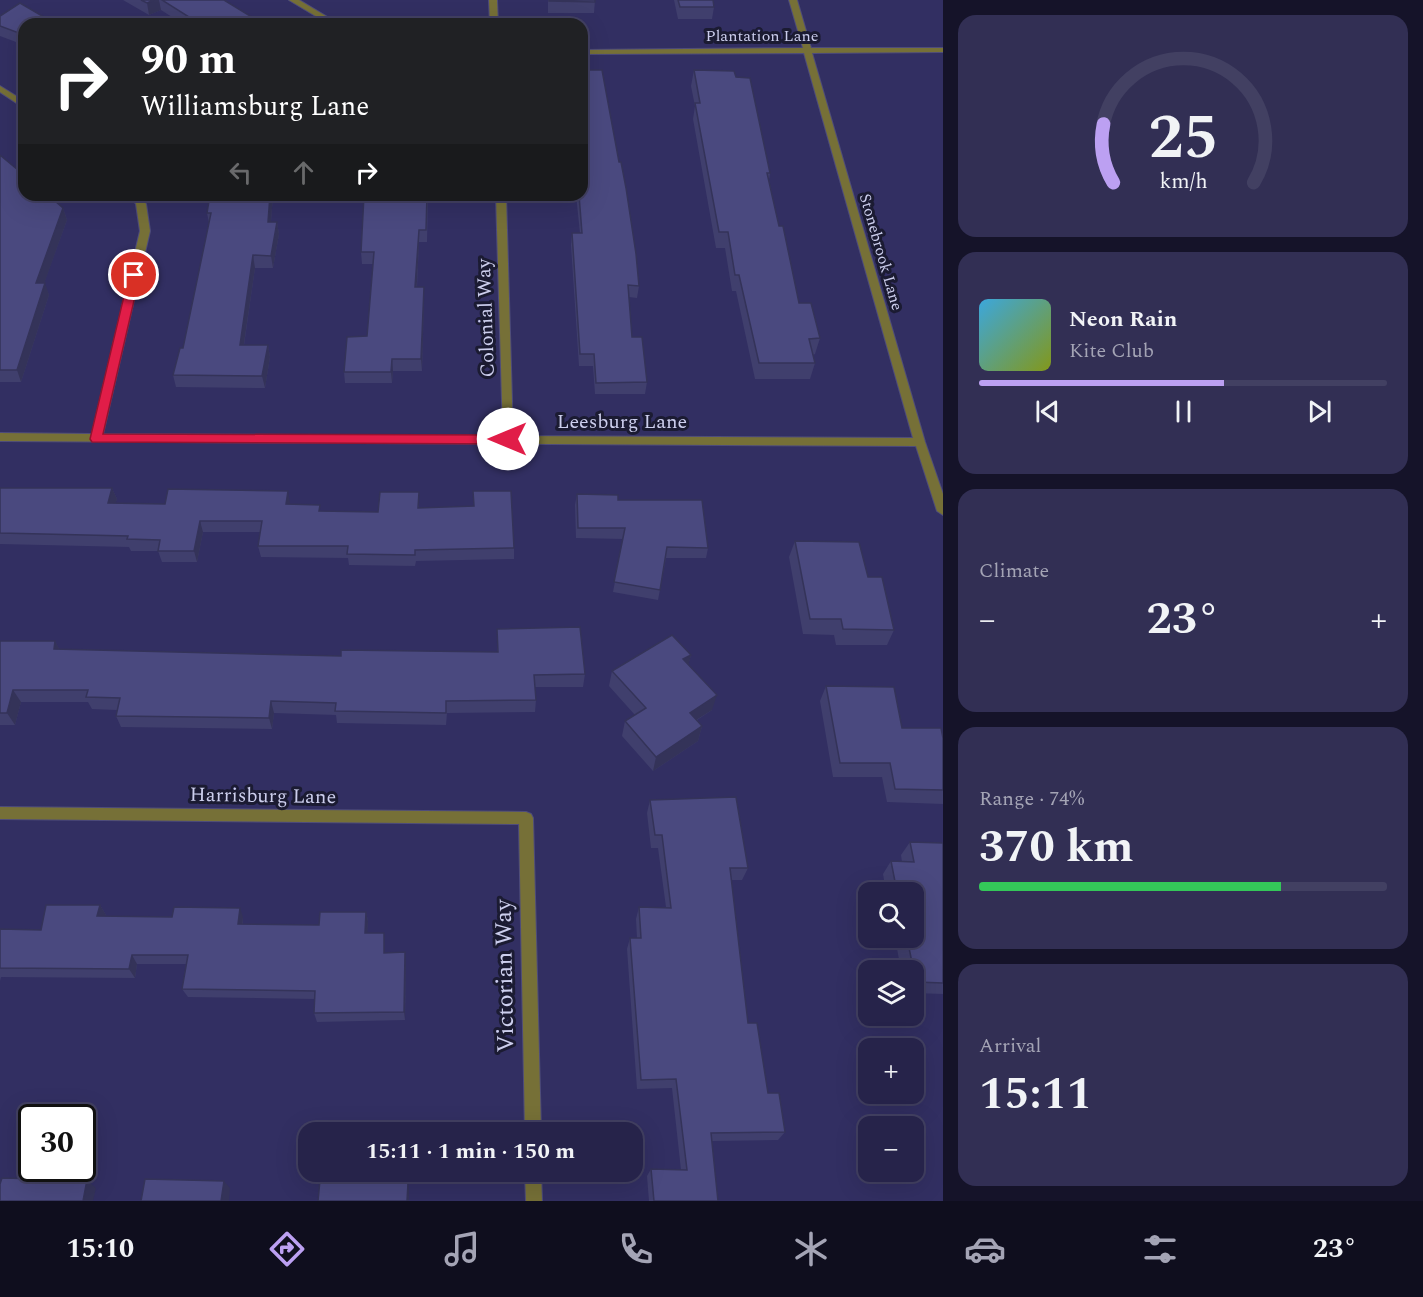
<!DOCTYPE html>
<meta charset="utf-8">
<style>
body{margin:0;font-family:Spectral,serif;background:#322f54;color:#f1f3f6;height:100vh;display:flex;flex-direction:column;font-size:22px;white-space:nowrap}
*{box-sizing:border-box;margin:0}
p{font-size:20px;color:#a4a4b5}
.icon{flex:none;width:33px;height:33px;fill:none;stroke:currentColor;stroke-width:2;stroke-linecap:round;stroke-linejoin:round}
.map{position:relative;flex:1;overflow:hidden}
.side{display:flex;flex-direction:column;gap:15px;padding:15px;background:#151329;width:480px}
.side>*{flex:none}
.hud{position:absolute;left:18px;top:18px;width:570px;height:183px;border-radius:18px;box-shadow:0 6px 24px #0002,0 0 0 2px #424062;background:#202124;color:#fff;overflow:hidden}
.controls{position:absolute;left:858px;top:882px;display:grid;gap:12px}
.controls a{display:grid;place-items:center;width:66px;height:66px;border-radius:12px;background:#26234a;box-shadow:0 6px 24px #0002,0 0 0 2px #424062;font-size:30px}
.speed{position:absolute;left:18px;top:1104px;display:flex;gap:12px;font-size:30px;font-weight:700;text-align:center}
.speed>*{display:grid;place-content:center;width:78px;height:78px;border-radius:50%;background:#26234a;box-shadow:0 6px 24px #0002,0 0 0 2px #424062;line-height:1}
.speed .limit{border:3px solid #111;border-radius:9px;background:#fff;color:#111}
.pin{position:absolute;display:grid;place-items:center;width:51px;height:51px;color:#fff;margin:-26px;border:3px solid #fff;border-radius:50%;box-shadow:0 2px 6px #0007}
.me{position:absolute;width:66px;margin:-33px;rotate:270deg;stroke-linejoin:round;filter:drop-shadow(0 0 4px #0008)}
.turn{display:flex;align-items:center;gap:21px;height:126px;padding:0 24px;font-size:27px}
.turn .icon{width:78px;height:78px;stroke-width:2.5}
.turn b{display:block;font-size:42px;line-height:51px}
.lanes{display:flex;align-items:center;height:57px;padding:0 24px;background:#0003;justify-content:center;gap:30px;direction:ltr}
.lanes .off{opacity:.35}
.big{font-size:45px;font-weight:700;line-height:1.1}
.side .widget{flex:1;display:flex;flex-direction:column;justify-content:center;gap:9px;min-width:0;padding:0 21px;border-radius:18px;background:#322f54}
.side .dial{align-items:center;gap:0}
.dial svg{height:156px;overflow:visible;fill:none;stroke:#424062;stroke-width:7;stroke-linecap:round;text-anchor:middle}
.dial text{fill:#f1f3f6;stroke:none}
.song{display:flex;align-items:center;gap:18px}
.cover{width:72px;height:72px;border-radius:9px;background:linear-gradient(135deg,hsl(200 70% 55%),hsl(70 70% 35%))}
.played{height:6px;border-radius:3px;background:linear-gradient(90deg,#bca0f2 60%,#424062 60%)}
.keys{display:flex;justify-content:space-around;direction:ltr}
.heat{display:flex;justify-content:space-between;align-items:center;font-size:33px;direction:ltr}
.charge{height:9px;border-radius:4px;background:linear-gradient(90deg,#34c759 74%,#424062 0)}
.trip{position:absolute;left:298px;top:1122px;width:345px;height:60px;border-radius:18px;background:#26234a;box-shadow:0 6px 24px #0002,0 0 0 2px #424062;font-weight:700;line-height:60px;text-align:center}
.tab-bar{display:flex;height:96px;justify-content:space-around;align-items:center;background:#0f0e1e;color:#a4a4b5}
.tab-bar .icon{width:42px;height:42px}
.tab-bar .selected{color:#bca0f2}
.tab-bar b{font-size:27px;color:#f1f3f6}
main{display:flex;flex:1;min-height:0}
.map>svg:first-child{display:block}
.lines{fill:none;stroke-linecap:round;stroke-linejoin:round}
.street-casing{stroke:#4e4c7b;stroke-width:2}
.street{fill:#767037;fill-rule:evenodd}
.wall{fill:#403f6d}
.shaded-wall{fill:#343359}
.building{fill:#4a497f;stroke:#343359;stroke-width:1.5}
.route{fill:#e11d48;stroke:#92132f;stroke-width:1.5}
.labels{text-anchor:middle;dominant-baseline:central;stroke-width:6;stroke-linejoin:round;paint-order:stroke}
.far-street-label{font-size:16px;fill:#ccceed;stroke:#1b1b32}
.street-label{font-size:20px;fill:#ccceed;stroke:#1b1b32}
.near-street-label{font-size:24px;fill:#ccceed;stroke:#1b1b32}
</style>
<main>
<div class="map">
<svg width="943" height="1201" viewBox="0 0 943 1201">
<rect width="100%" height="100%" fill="#322f62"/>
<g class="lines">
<g class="street-casing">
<g id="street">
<polygon points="289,0 299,0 339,24 329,24"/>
<polygon points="489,0 497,0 498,24 490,24"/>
<polygon points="789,0 797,0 811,48 943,48 943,52 812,53 925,442 943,494 943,515 937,511 916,446 0,441 0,433 92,434 140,231 136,204 130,195 140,195 146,204 150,231 103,434 503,436 496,195 506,195 513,436 913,438 804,53 582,54 582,50 803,48"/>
<polygon points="0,86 24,101 24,108 0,92"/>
<polygon points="0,807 526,812 531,814 533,818 541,1132 525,1132 519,824 0,819"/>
<polygon points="525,1172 541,1172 542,1201 526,1201"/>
</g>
</g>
<use href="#street" class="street"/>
</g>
<g class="wall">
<polygon points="123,0 224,0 263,24 183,24 161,10 149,15"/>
<polygon points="548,0 595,0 594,13 548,13"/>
<polygon points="674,0 713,0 714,7 712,19 678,19"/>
<polygon points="0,16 24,24 24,45 0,36"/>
<polygon points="694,70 736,77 770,173 769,180 779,226 799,303 820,338 815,354 813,355 815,363 810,379 755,379 736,291 732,291 725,248 716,248 693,119 695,106 691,86"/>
<polygon points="0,155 63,208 67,220 44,283 49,295 21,382 0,382"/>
<polygon points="273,195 271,222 277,222 279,234 273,268 255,268 244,345 268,345 270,357 265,388 176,387 173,375 183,348 209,223 207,213"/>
<polygon points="428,195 427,242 419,242 417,287 424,300 422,371 393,371 392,383 345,383 344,372 367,336 373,264 362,264 361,252"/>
<polygon points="576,195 582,195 639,286 637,298 629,297 632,337 647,382 645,394 595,394 593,366 579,366 571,245 572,233 580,233"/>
<polygon points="0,488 112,488 117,499 115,504 165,504 290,502 290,504 321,511 378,512 419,492 419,508 474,506 473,491 514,548 514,559 416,561 415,566 349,565 348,558 261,557 258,546 260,532 203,532 197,562 162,562 158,551 131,551 129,547 0,544"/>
<polygon points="577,494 618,500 708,548 706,558 666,558 658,600 613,592 623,539 576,538 575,505"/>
<polygon points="795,541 868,577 894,630 887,645 836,645 834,635 803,634 789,557"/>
<polygon points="497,629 585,674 583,687 535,687 536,700 535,712 447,713 446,725 337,723 336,715 274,713 272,729 121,727 116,716 117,710 92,709 88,702 21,702 15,725 0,725 0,641 55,641 59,649 341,656 497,652"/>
<polygon points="691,655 688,665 712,710 697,720 702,726 698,741 653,771 622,736 625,721 635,715 609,686 612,671"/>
<polygon points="826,686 902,728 943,738 943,804 887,802 882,777 833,777 820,701"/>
<polygon points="650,800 748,868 742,880 731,880 748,1023 768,1093 785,1132 778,1140 712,1141 718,1201 649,1201 647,1176 651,1169 681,1170 672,1088 637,1089 627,949 630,938 637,938 636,919 639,907 666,907 658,848 651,848 647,813"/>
<polygon points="910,842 943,843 943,994 914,993 914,970 901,970 895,938 914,938 914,892 886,892 883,874 891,861 902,862 901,855"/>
<polygon points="100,905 106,915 105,916 243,917 243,924 319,925 366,912 368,921 367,933 385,943 385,953 406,961 405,1020 317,1022 314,1013 315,999 188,997 182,989 186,964 137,964 135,978 1,977 0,981 0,929 41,930"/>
</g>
<g class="shaded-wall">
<polygon points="154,0 159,0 161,10 149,15 147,3"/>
<polygon points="270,195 273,195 270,234 268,222"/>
<polygon points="63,208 67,220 40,295 36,283"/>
<polygon points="277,222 279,234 273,268 271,256"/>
<polygon points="419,230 419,242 416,300 415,287"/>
<polygon points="253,255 255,268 242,357 240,345"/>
<polygon points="45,283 49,295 21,382 17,370"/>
<polygon points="424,287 424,300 422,371 421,359"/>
<polygon points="268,345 270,357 265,388 262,376"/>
<polygon points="392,359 393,371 392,383 391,372"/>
<polygon points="112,488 117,499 112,515 108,503"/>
<polygon points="288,491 290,502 289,516 286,504"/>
<polygon points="200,521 203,532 197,562 194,551"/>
<polygon points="55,641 62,654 54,649"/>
<polygon points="691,655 687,670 683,659"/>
<polygon points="13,690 21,702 15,725 7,713"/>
<polygon points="717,695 712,710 685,727 690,713"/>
<polygon points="271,701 274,713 272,729 269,718"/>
<polygon points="702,726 698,741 653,771 656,757"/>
<polygon points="100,905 106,915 103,926 97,916"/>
<polygon points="240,908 243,917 242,933 238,924"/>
<polygon points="366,912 368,921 367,943 365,933"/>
<polygon points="384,933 385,943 385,962 384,953"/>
<polygon points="405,952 406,961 405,1020 404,1012"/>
<polygon points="132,955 137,964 135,978 129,969"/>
<polygon points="87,1180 96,1188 93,1201 83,1201"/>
<polygon points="224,1181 230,1188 229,1201 221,1201"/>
<polygon points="408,1183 409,1190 409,1201 407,1201"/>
</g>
<g class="building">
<polygon points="141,0 154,0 147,3"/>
<polygon points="162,0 224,0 263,24 200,24"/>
<polygon points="549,0 595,0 595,2 549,1"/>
<polygon points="678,0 713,0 714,7 680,7"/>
<polygon points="20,3 56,24 24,24 24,35 0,26 0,16"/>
<polygon points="582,70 602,70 619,162 621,162 626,188 636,254 639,286 628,285 632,337 642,337 647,382 596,383 594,354 580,354 572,233 582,233 579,195 582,195"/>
<polygon points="694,70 734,71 736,77 750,78 770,173 767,173 779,226 783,226 799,303 811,303 820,338 809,339 815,363 759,363 739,275 735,275 728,232 719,232 695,103 700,103"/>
<polygon points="0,155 24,175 24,195 48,195 63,208 36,283 45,283 17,370 0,370"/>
<polygon points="210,195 270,195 268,222 277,222 271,256 253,255 240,345 268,345 262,376 173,375 180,348 183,348 211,213 207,213"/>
<polygon points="364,195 427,195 426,230 419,230 415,287 424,287 421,359 392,359 391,372 344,372 347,337 367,336 374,252 361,252"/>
<polygon points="0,488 112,488 108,503 165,504 168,489 288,491 286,504 320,505 319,511 378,512 380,492 419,492 418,508 474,506 473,491 511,491 514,548 415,550 415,555 347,554 348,546 258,546 262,521 200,521 194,551 158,551 160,540 127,539 128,536 0,533"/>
<polygon points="577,494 618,495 618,500 702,500 708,548 667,547 660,590 614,582 625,528 578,528"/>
<polygon points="795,541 859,542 868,577 882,577 894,630 843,629 841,619 810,619"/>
<polygon points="580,627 585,674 534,675 536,700 446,701 446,713 335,711 336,703 271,701 269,718 116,716 120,698 86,697 88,690 13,690 7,713 0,713 0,641 55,641 54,649 341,656 341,650 498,652 497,629"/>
<polygon points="672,635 691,655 683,659 717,695 690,713 702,726 656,757 625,721 646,708 612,671"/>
<polygon points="826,686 894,687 902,728 941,728 943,738 943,790 895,789 890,763 840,763"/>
<polygon points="736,797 748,868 730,868 748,1023 757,1023 768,1093 779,1093 785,1132 711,1133 718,1201 654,1201 651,1169 687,1170 676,1079 641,1080 630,938 641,938 639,907 671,908 662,835 655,835 650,800"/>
<polygon points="910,842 943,843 943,983 916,982 907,938 914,938 914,892 897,892 891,861 914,862"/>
<polygon points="46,905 100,905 97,916 172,917 174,907 240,908 238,924 319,925 320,912 366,912 365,933 384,933 384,953 405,952 404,1012 314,1013 315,991 182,989 188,955 132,955 129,969 0,968 0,929 41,930"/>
<polygon points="2,1178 87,1180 83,1201 0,1201 0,1184"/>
<polygon points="145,1179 224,1181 221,1201 141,1201"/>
<polygon points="320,1180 408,1183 407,1201 318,1201"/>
</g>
<polygon class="route" points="134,272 140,275 103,434 508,435 515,439 508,444 92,442 90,439 129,275"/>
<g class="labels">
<g class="far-street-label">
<text x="762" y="36">Plantation Lane</text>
<text transform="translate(881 252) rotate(74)">Stonebrook Lane</text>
</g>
<g class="street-label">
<text transform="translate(486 318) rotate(-92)">Colonial Way</text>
<text x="622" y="422">Leesburg Lane</text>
<text transform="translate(263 796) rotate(1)">Harrisburg Lane</text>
</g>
<g class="near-street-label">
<text transform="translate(505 976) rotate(-91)">Victorian Way</text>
</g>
</g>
</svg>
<div class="controls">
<a><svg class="icon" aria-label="search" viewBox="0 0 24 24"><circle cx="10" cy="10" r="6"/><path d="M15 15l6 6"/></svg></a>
<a><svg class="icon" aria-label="layers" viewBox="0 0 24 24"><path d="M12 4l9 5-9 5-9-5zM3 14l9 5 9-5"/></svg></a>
<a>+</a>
<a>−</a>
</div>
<div class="speed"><div class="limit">30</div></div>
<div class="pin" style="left:134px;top:275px;background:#d93025"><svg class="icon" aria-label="arrive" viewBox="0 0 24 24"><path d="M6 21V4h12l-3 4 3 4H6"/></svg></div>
<svg class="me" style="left:508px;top:439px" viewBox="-20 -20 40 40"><circle r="19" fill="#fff"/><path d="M0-13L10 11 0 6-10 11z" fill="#e11d48"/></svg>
<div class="trip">15:11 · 1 min · 150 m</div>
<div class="hud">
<div class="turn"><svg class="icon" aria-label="right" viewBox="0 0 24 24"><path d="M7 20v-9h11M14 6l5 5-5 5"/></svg><div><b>90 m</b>Williamsburg Lane</div></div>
<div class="lanes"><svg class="icon off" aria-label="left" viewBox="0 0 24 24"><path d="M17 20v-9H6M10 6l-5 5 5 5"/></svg><svg class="icon off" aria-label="ahead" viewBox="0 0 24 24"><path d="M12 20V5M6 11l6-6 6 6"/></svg><svg class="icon" aria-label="right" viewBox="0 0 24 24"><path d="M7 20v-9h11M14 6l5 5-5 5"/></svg></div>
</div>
</div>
<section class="side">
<div class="widget dial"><svg viewBox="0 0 100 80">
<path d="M14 69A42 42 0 1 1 86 69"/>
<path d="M14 69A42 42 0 0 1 9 39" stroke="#bca0f2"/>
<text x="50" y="56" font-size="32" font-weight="700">25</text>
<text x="50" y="72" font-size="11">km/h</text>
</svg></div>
<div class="widget">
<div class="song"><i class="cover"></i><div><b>Neon Rain</b><p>Kite Club</p></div></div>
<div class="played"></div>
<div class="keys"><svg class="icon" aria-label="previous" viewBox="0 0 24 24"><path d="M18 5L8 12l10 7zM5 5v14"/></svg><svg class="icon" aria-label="pause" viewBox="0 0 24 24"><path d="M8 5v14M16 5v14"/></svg><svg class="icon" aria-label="next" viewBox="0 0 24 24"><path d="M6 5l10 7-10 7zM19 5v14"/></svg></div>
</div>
<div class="widget"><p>Climate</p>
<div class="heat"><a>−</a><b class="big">23°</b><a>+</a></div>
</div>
<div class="widget"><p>Range · 74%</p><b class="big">370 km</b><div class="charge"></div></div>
<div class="widget"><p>Arrival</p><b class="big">15:11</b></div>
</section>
</main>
<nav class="tab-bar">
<b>15:10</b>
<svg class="icon selected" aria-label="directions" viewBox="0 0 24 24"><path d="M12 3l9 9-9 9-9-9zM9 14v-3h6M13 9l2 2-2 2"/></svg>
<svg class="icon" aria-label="music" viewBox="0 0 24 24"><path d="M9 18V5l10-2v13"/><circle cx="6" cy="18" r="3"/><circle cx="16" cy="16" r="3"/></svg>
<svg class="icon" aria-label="phone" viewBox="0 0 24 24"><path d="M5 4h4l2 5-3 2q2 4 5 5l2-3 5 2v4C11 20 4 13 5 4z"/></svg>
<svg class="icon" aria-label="climate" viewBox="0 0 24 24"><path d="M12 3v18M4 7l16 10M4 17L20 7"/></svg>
<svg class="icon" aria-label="car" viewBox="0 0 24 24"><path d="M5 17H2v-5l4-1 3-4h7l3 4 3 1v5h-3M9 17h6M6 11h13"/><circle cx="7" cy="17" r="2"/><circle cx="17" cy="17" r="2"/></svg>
<svg class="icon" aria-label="filters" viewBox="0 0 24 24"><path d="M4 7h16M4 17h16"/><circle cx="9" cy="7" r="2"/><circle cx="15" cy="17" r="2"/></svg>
<b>23°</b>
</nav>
